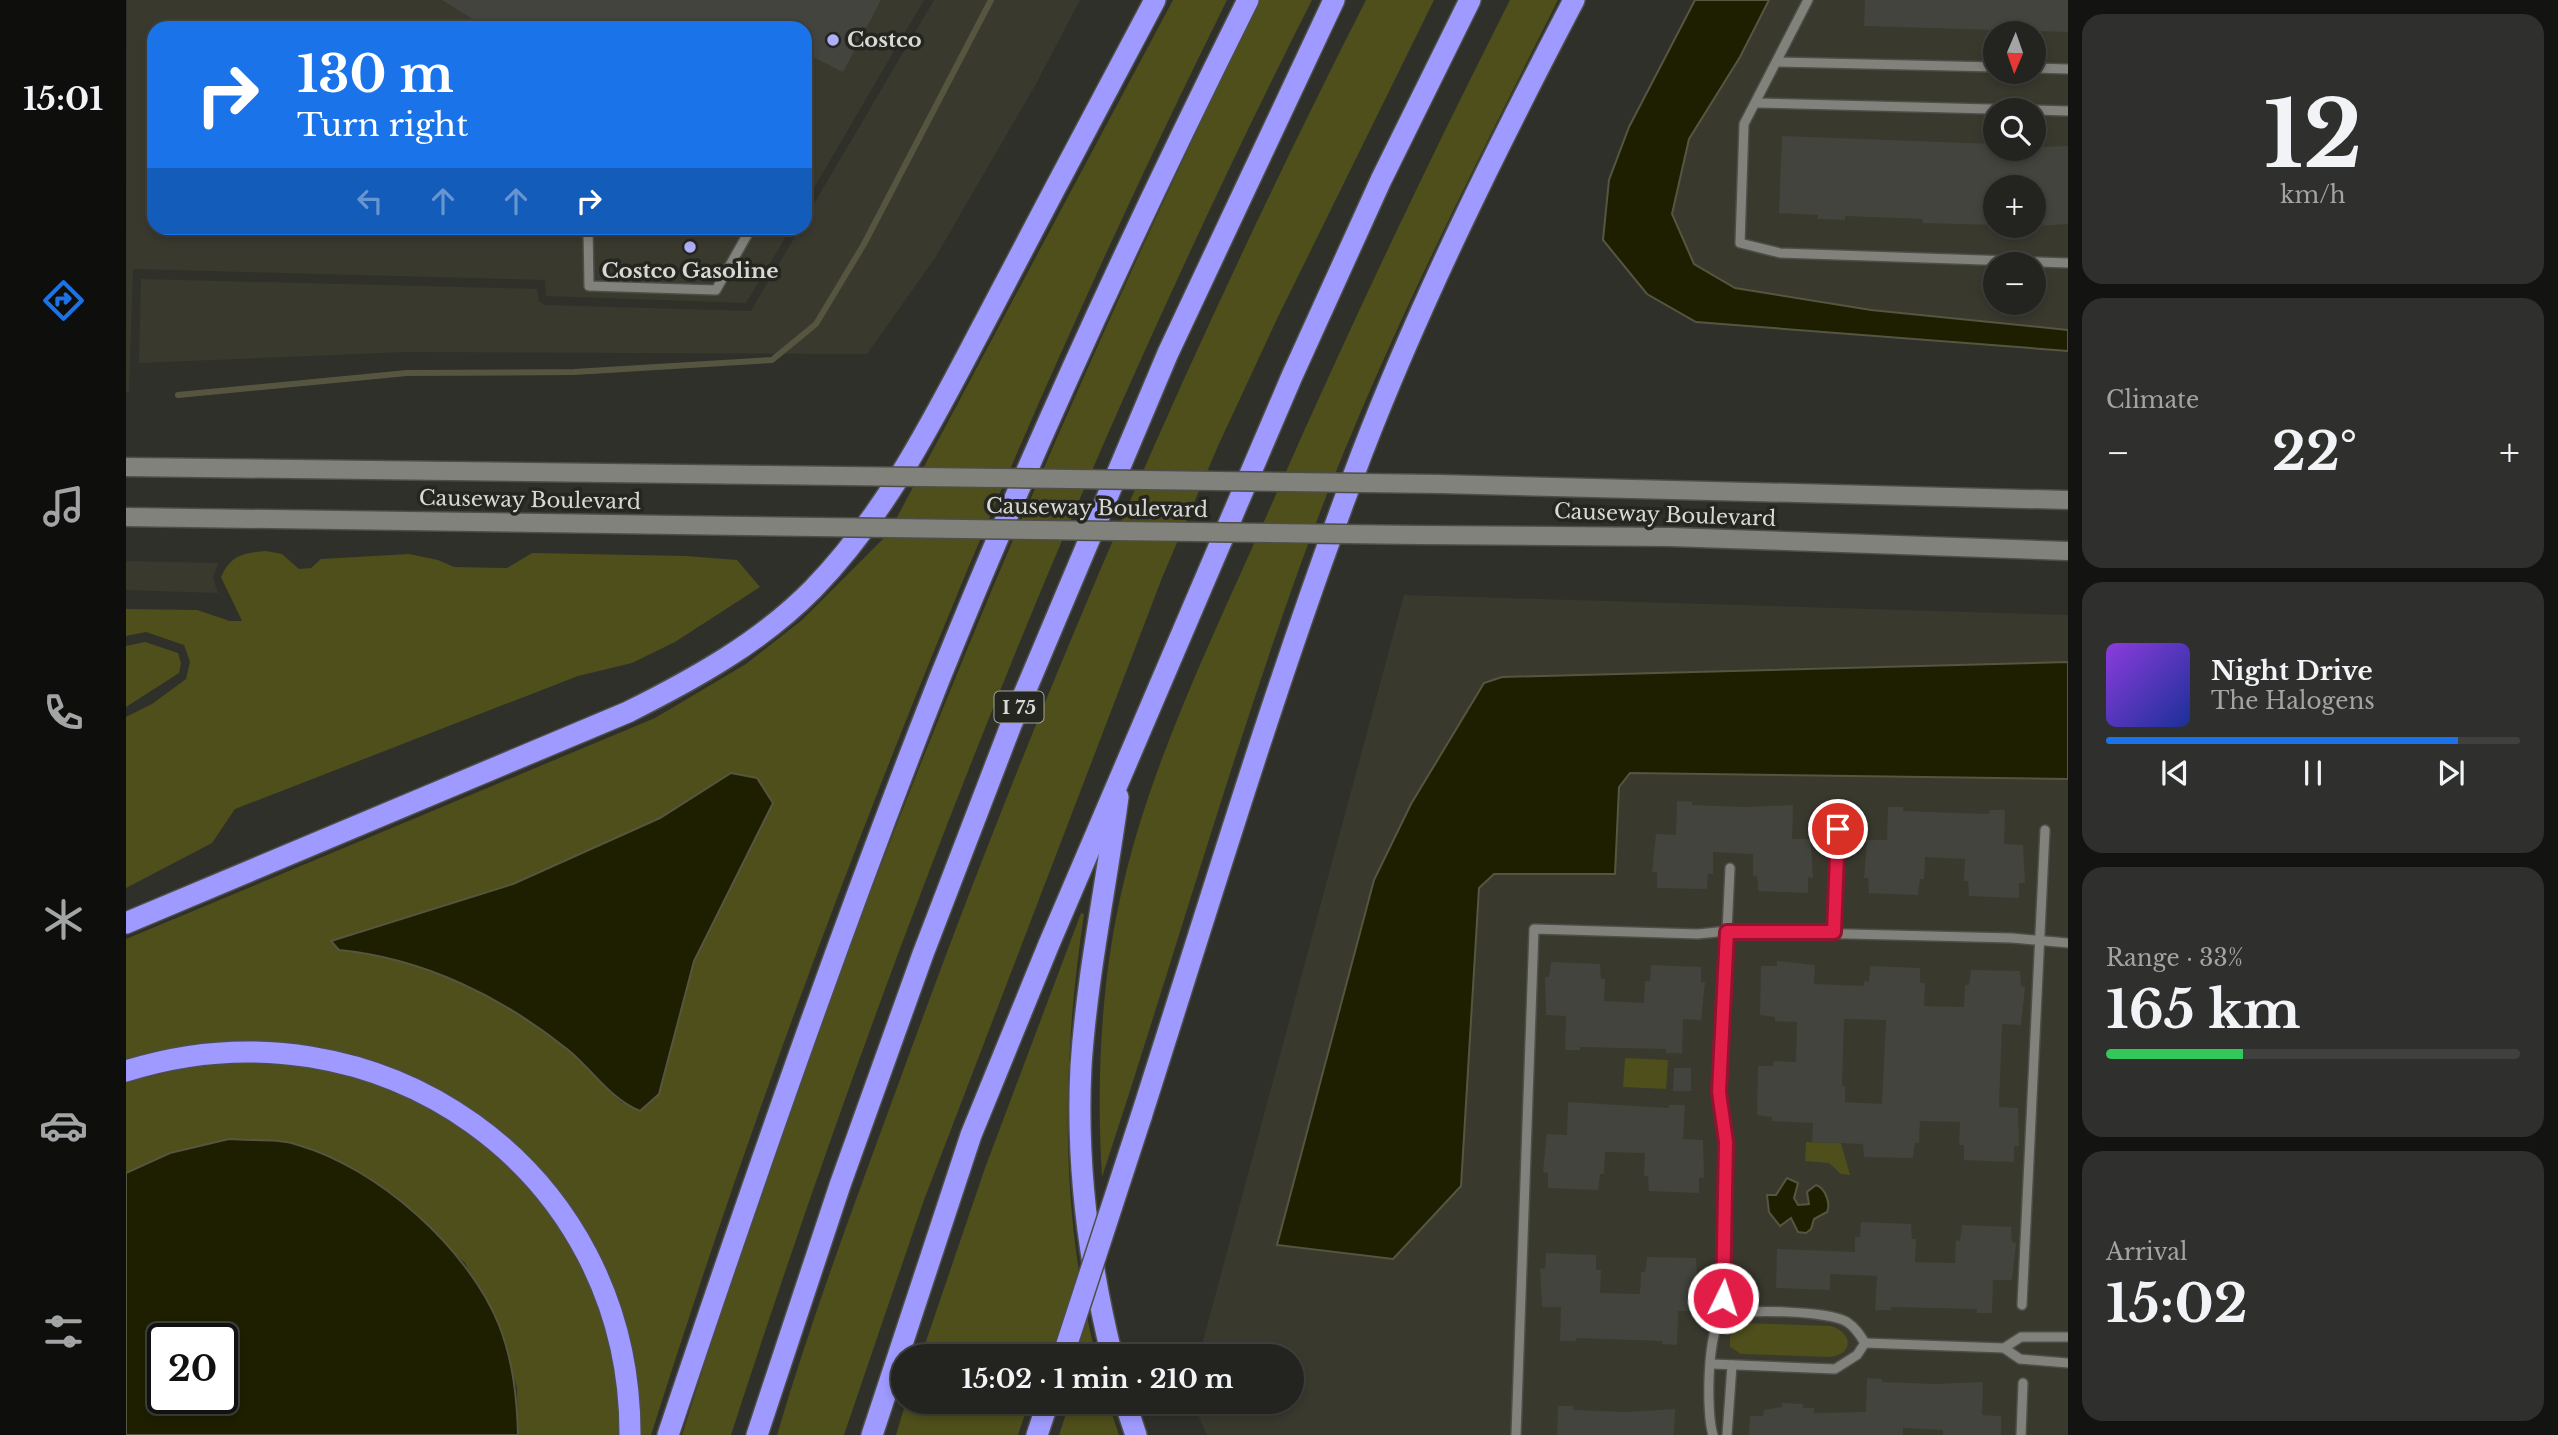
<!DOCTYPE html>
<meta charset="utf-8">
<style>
body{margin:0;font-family:"Libre Baskerville",serif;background:#2f302d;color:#f1f3f6;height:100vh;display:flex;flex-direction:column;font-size:26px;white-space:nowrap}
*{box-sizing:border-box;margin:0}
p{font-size:23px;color:#a3a4a5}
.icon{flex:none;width:38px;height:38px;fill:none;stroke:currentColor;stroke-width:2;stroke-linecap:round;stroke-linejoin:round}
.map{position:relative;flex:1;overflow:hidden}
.panel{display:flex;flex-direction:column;gap:14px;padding:14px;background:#131412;width:490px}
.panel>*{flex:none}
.hud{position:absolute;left:21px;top:21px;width:665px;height:214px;border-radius:21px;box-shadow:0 4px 10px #0003,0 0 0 2px #40413e;background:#1a73e8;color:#fff;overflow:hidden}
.needle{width:46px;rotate:182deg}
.fabs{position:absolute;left:1857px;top:21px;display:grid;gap:14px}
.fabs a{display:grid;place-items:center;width:63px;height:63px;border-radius:50%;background:#232420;box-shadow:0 4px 10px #0003,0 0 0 2px #40413e;font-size:35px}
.speed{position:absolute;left:21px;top:1323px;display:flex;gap:14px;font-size:35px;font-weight:700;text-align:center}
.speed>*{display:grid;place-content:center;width:91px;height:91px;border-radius:50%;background:#232420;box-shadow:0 4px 10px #0003,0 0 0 2px #40413e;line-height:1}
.speed .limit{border:4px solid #111;border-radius:10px;background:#fff;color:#111}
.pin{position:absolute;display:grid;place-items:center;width:60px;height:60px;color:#fff;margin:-30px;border:4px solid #fff;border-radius:50%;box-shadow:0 2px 7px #0007}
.me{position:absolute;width:77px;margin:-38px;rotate:4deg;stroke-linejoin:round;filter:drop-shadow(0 0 5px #0008)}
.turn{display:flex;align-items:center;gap:24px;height:147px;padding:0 35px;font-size:32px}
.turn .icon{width:91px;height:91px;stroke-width:2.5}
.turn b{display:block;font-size:49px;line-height:60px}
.lanes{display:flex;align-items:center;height:66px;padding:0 35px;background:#0003;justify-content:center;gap:35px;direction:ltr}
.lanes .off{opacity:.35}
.big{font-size:52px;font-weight:800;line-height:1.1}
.panel .card{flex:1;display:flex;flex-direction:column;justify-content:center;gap:10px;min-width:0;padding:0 24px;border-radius:21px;background:#2f302d}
.panel .dial{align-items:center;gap:0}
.dial b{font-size:91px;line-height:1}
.song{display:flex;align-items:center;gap:21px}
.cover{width:84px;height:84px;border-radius:10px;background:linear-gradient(135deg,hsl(270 70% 55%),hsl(230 70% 35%))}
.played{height:7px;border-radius:4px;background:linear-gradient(90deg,#1a73e8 85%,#40413e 85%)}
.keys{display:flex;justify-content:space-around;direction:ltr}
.heat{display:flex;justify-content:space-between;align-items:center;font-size:38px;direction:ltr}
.charge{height:10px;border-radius:5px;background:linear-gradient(90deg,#34c759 33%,#40413e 0)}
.trip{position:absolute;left:765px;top:1344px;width:413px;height:70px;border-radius:35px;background:#232420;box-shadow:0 4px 10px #0003,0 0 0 2px #40413e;font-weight:800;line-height:70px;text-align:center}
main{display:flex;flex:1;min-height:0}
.tabs{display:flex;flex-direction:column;width:126px;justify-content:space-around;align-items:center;background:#0e0e0d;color:#a3a4a5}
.tabs .icon{width:49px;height:49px}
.tabs .selected{color:#1a73e8}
.tabs b{font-size:32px;color:#f1f3f6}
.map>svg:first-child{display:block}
.built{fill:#39392e;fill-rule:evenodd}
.green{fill:#4e4f1b;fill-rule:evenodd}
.water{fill:#1e1e00;stroke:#565640;stroke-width:2;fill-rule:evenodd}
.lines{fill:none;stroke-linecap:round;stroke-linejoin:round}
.stream{stroke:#565640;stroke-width:6}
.building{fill:#43443e;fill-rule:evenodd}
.service-casing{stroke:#4e4e49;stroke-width:12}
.secondary-casing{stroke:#4e4e49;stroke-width:21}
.motorway-casing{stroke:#4e4e49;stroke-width:24}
.service{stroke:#81827b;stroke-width:9}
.secondary{stroke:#81827b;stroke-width:18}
.motorway{stroke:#9e9aff;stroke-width:21}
.secondary-bridge-casing{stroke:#4e4e49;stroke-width:21;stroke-linecap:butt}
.motorway-bridge-casing{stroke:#4e4e49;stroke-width:24;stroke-linecap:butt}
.secondary-bridge{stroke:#81827b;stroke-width:18}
.motorway-bridge{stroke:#9e9aff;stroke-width:21}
.route-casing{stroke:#92132f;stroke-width:18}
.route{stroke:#e11d48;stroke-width:12}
.poi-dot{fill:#afaefa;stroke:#262621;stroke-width:2.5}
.labels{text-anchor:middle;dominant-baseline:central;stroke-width:7;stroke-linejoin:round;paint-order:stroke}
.shield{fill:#262621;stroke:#a3a39e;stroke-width:2}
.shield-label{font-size:19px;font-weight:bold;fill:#d8d8d4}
.poi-label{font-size:21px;font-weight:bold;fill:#d8d8d4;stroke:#262621;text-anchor:start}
.street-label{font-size:21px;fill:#d8d8d4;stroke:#262621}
</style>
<main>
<nav class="tabs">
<b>15:01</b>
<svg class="icon selected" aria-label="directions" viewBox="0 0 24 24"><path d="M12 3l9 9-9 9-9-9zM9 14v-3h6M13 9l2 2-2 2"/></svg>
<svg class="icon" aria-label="music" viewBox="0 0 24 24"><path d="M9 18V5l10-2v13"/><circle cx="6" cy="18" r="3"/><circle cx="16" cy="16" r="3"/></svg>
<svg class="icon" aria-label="phone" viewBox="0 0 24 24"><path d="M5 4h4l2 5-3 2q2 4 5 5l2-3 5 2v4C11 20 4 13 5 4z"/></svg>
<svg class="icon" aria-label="climate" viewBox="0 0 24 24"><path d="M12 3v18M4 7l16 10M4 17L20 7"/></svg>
<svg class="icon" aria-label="car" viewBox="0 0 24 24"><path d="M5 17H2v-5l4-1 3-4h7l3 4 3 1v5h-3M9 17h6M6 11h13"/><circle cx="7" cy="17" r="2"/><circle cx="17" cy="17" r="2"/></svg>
<svg class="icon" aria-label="filters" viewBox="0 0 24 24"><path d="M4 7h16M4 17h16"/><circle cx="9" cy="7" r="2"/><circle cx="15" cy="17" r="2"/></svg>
</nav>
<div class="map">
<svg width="1942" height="1435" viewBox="0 0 1942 1435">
<rect width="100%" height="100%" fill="#2f302a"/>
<g class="built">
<polygon points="1,0 798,0 679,203 679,28 28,28 28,228 665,228 620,303 420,296 419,280 7,269 3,392 0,392"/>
<polygon points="808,0 954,0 911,82 809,258 741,354 279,352 13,363 15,279 411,289 413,301 419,305 625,311 674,228 679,228 679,219"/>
<path d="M1643 0H1942V330L1745 310 1609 288 1568 264 1546 214 1563 139 1614 57ZM1869 33H1908V72H1869ZM1869 110H1908V149H1869ZM1869 187H1908V226H1869ZM1869 264H1908V303H1869Z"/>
<polygon points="0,561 92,563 87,578 92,593 0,590"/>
<polygon points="1278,595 1942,615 1942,1435 1081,1435 1066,1402 1166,1402 1166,1356 1073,1356"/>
</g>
<g class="green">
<path d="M1047 0H1101C872 462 681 943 525 1435H514C517 1161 257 984 0 1061V939L529 718 620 664 676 620 762 534ZM605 773 647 803 568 961 533 1094 496 1103C478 1086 461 1066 442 1050 379 997 295 958 213 950L205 942 387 884 534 818Z"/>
<path d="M1133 0H1186C953 461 764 944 605 1435H556C709 943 908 464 1133 0Z"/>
<path d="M1240 0H1308L1151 319 1092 446 1036 578 798 1200 718 1435H651C690 1303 740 1173 787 1044 917 688 1068 338 1240 0Z"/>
<path d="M1384 0H1432C1339 185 1244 371 1174 566 1102 767 1043 974 976 1177 970 1078 975 977 998 881 1029 750 1097 616 1151 492 1224 326 1302 162 1384 0Z"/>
<path d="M140 551 156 554 173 569 185 568 195 559 283 554 312 560 328 567 381 568 406 553 560 556 611 560 634 587 549 642 506 663 452 676 109 809 86 843 0 888V717L26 704 60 679 64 662 58 645 20 632 0 636V609L71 610 104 621H116L95 577C105 555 117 553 140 551Z"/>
<polygon points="19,642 52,653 55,663 53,673 0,707 0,646"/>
<path d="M955 913 958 914C936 1061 933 1211 970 1356H795L859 1168Z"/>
<polygon points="1499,1058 1542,1060 1540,1089 1497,1087"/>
<path d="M82 1063C112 1063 147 1059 177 1064 323 1091 442 1191 482 1335 491 1366 491 1403 495 1435H392L391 1388 373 1325 339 1263 241 1176 44 1153 0 1173V1082Z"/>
<polygon points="1680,1142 1715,1143 1724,1175 1715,1174 1703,1163 1679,1161"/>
<path d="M1615 1323 1705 1326C1727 1333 1728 1354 1704 1357L1615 1354 1604 1347C1604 1335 1603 1328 1615 1323Z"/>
<polygon points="780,1402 903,1402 892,1435 770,1435"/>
<polygon points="944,1402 982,1402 993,1435 933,1435"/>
</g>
<g class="water">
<polygon points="1569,0 1643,0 1614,57 1563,139 1546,214 1568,264 1609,288 1745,310 1942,330 1942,351 1570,322 1521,294 1477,240 1483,180 1503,127"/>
<polygon points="1942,662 1942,779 1504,773 1493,787 1489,874 1368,874 1353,888 1335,1186 1267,1259 1151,1245 1248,880 1285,804 1358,683 1376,677"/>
<path d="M605 773 631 778 647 803 568 961 533 1094 514 1111C483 1098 467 1070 441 1049 376 997 297 958 213 950L205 941 387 884 534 818Z"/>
<path d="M103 1139C125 1141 152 1138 172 1145 252 1168 342 1248 373 1325 387 1361 391 1397 392 1435H0V1173L44 1153ZM37 1339H96V1398H37Z"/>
<path d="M1661 1178 1672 1183 1668 1198 1672 1205 1683 1204 1681 1192 1690 1185C1699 1188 1705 1203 1701 1212L1688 1219 1685 1229 1680 1233 1672 1232 1665 1218 1654 1226 1643 1212 1641 1195H1650Z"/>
</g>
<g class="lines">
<polyline class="stream" points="52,395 281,373 448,372 646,360 690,324 738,244 865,0"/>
</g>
<g class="building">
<polygon points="316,0 755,0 717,72 679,53 679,28 361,28"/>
<polygon points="1739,0 1942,0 1942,32 1738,26"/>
<polygon points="1656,136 1869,144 1869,149 1942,146 1942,224 1908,226 1908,187 1869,187 1869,225 1796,223 1797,219 1719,216 1719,220 1692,219 1692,215 1653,213"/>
<polygon points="1551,801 1566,802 1566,805 1619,807 1667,805 1666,839 1685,839 1687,878 1682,877 1682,893 1632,891 1631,876 1627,876 1627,854 1587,852 1587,874 1582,874 1581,889 1531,888 1531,872 1526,872 1530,834 1550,835"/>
<polygon points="1762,807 1777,807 1777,811 1831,813 1863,814 1864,810 1879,810 1878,844 1897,845 1899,883 1893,883 1893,898 1843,896 1842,881 1838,881 1839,859 1799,857 1798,879 1794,879 1792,895 1743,893 1742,878 1738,878 1741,840 1761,840"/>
<path d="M1651 961 1689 965 1688 984 1738 986V981L1743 982 1744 966 1794 968V983H1799L1798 1006 1838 1007 1839 985H1843L1845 970 1894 971 1895 986 1899 987 1895 1025 1876 1024 1873 1107 1892 1108 1893 1146H1888V1162L1838 1160V1145H1833L1834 1122 1794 1121 1793 1143H1789L1787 1158 1738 1157 1737 1144 1686 1142 1687 1123 1646 1121V1117L1631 1115 1632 1066H1647L1648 1061 1670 1062 1671 1022 1649 1021V1017L1634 1015 1635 966H1651ZM1718 1019 1760 1020 1756 1104 1719 1102V1086H1716Z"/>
<polygon points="1425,962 1474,964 1475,979 1479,979 1478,1001 1518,1003 1519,981 1524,981 1525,965 1575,967 1575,982 1579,982 1575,1020 1557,1019 1556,1053 1540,1053 1540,1049 1454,1047 1454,1050 1439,1050 1440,1016 1420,1015 1419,977 1423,977"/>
<polygon points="1548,1068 1565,1068 1565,1091 1547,1091"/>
<polygon points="1442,1102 1543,1108 1543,1105 1559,1105 1557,1139 1577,1140 1578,1178 1573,1178 1573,1193 1523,1191 1522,1176 1518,1176 1519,1153 1479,1152 1478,1174 1474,1174 1472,1190 1422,1188 1422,1173 1417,1172 1421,1134 1441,1135"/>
<polygon points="1735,1222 1785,1224 1786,1239 1790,1239 1789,1262 1829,1263 1830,1240 1834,1241 1836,1225 1885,1227 1886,1242 1890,1243 1886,1280 1867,1280 1866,1313 1851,1313 1851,1309 1765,1307 1765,1310 1749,1310 1751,1276 1704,1274 1704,1290 1650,1288 1651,1249 1729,1252 1729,1237 1734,1237"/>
<polygon points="1420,1253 1470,1255 1470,1270 1475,1270 1474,1293 1514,1294 1515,1272 1519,1272 1521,1257 1570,1258 1571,1274 1575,1274 1571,1311 1552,1311 1551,1345 1536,1344 1536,1341 1450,1338 1450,1341 1434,1341 1435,1307 1416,1307 1414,1268 1419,1269"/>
<polygon points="1741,1378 1756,1379 1756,1382 1809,1384 1857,1382 1856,1415 1875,1416 1875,1435 1817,1435 1817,1430 1777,1428 1777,1435 1623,1435 1624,1416 1637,1416 1638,1410 1656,1407 1656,1403 1677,1404 1677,1408 1688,1408 1688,1413 1740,1412"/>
<polygon points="1432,1406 1447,1406 1447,1410 1501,1412 1549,1409 1548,1435 1431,1435"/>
</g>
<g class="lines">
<g class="service-casing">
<g id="service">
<polyline points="1682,0 1618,124 1614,243 1654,253 1942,263"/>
<polyline points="1652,62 1869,67"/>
<polyline points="1908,68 1942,69"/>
<polyline points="1630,103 1902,110"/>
<polyline points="1908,110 1942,111"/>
<polyline points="418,228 462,228 463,286 590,290 625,228"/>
<polyline points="1604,868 1601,931 1886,938 1942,943"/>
<polyline points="1708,932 1712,829"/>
<polyline points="1896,1305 1919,830"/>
<polyline points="1739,1343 1878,1348 1895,1337 1942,1337"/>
<polyline points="1878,1348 1894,1359 1942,1363"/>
<polyline points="1586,1364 1709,1369 1731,1355 1739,1343"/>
<polyline points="1390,1435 1408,929 1572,934 1601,931 1593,1092 1600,1142 1597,1292 1602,1313"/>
<path d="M1587 1435C1580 1414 1581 1332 1596 1316 1614 1308 1705 1311 1721 1322 1729 1327 1734 1335 1739 1343"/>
<polyline points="1601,1435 1606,1365"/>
<polyline points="1895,1435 1897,1383"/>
</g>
</g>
<g class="secondary-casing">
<g id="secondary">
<polyline points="0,467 640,475"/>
<polyline points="1314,484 1942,500"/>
<polyline points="0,517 618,526"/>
<polyline points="1293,535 1544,537 1942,551"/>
</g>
</g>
<g class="motorway-casing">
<g id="motorway">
<path d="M0 923 502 712C568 679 635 642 687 589 764 510 812 410 863 314 918 209 973 105 1029 0"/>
<path d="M0 1071C251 992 505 1168 504 1435"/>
<path d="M1015 1117C1086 895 1153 671 1236 453 1295 300 1372 145 1448 0"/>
<path d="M986 1356C963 1263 950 1162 955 1066 961 975 980 887 992 797"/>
<polyline points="999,1402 1010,1435"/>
<path d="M542 1435C627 1182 715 929 813 680 906 449 1011 222 1122 0"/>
<polyline points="631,1435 714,1185 797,954 885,725 1042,353 1208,0"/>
<polyline points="746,1435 845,1135 923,944 1166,376 1255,180 1344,0"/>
<polyline points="911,1435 922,1402"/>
</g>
</g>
<use href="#service" class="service"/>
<use href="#secondary" class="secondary"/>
<use href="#motorway" class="motorway"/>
<g class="secondary-bridge-casing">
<g id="secondary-bridge">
<polyline points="640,475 1314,484"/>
<polyline points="618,526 1293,535"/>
</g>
</g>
<g class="motorway-bridge-casing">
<polyline id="motorway-bridge" points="937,1356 1015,1117"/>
</g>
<use href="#secondary-bridge" class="secondary-bridge"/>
<use href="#motorway-bridge" class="motorway-bridge"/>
</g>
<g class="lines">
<g class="route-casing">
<polyline id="route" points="1597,1298 1600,1142 1593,1092 1601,932 1708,932 1712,829"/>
</g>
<use href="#route" class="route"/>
</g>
<g class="poi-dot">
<circle cx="707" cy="40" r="7"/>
<circle cx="564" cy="247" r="7"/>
</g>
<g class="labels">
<rect class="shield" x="868.5" y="691.5" width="49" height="31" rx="5"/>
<g class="shield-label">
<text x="893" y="707">I 75</text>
</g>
<g class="poi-label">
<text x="721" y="40">Costco</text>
<text x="564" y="271" text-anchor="middle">Costco Gasoline</text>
</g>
<g class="street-label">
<text transform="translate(404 500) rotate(1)">Causeway Boulevard</text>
<text transform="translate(971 508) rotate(1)">Causeway Boulevard</text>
<text transform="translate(1539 515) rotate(2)">Causeway Boulevard</text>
</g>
</g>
</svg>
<div class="fabs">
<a><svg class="needle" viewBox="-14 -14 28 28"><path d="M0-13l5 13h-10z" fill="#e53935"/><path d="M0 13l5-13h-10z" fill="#a3a4a5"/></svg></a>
<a><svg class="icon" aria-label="search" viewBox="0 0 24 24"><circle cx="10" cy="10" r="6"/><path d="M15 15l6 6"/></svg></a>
<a>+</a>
<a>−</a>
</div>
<div class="speed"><div class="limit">20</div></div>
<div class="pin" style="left:1712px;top:829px;background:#d93025"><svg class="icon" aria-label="arrive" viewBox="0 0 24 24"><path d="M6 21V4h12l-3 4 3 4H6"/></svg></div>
<svg class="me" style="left:1597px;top:1298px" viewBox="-20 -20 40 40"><circle r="17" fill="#e11d48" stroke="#fff" stroke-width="3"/><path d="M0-11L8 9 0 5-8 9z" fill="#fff"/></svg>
<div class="trip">15:02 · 1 min · 210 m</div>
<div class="hud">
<div class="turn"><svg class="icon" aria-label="right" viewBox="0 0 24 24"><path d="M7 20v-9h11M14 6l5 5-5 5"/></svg><div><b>130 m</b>Turn right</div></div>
<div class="lanes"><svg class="icon off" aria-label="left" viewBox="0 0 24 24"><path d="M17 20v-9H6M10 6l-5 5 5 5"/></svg><svg class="icon off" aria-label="ahead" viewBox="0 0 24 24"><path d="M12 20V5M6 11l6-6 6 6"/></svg><svg class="icon off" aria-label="ahead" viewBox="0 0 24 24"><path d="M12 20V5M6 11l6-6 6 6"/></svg><svg class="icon" aria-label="right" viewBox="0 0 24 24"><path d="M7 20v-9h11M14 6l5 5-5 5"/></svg></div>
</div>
</div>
<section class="panel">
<div class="card dial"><b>12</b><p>km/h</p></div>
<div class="card"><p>Climate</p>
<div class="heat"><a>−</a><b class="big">22°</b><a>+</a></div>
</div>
<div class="card">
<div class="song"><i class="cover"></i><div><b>Night Drive</b><p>The Halogens</p></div></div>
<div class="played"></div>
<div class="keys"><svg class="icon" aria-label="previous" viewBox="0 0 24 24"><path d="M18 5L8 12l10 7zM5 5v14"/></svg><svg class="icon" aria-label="pause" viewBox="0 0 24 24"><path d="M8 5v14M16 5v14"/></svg><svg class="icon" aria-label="next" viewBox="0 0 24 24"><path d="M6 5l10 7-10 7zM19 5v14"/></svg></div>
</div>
<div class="card"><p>Range · 33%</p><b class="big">165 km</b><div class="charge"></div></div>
<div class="card"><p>Arrival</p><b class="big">15:02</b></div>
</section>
</main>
